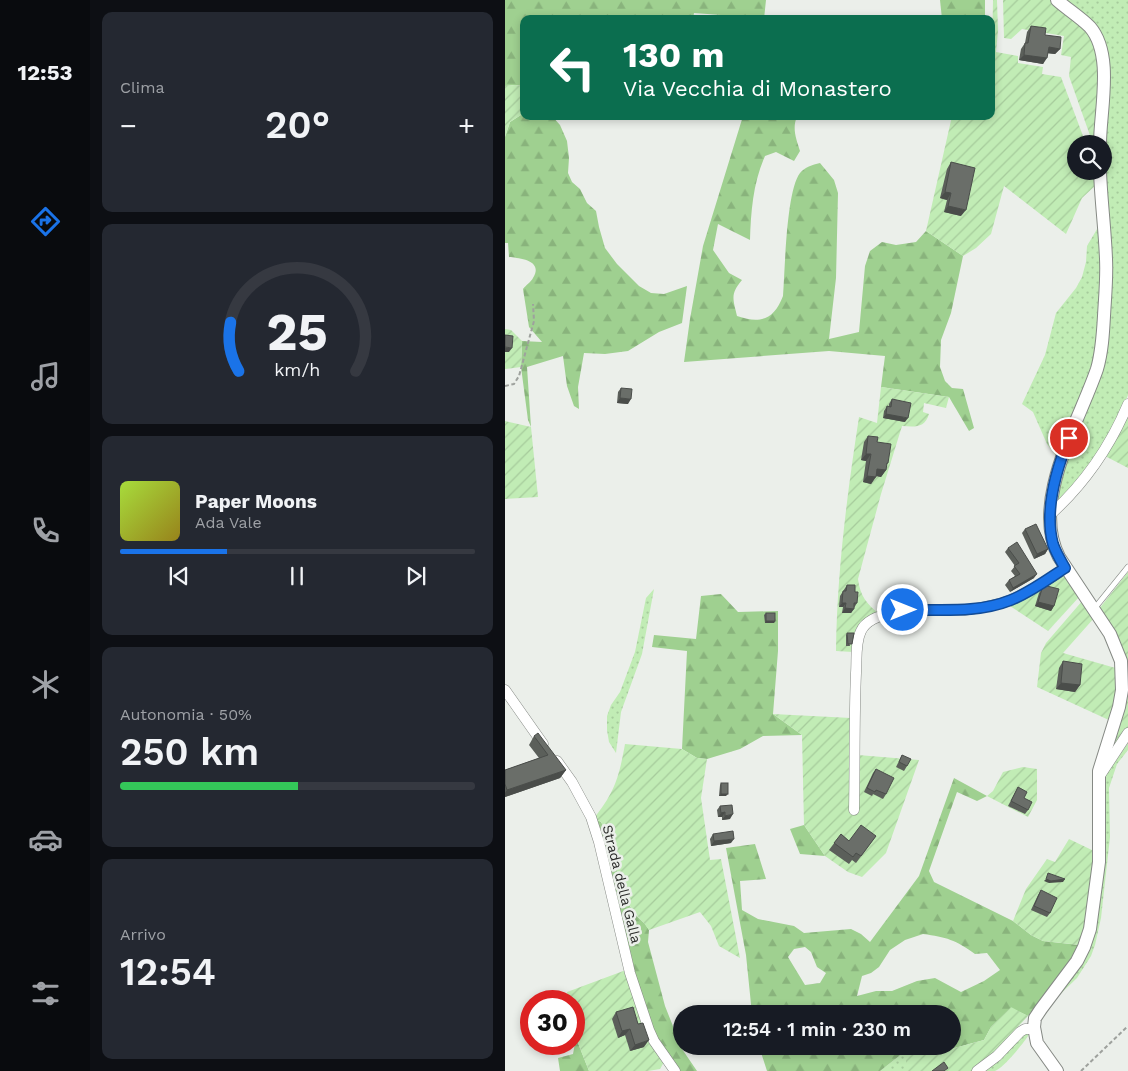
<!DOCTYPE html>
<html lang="it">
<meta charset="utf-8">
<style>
body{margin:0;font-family:"Work Sans",sans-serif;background:#242831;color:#f1f3f6;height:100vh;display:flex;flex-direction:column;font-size:19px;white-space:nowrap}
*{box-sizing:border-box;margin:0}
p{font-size:16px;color:#9ea1a6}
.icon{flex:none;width:28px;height:28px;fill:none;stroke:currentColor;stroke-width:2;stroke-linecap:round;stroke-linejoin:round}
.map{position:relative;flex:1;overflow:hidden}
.panel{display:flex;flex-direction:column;gap:12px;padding:12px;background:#0d0f14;width:415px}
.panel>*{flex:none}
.banner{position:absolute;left:15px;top:15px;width:475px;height:105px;border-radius:10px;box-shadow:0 2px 8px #0003;background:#0b6e4f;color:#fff;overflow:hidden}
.buttons{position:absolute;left:562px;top:135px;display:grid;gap:10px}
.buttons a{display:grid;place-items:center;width:45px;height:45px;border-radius:50%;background:#171b24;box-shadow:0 2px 8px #0003;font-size:25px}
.speed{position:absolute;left:15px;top:990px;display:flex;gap:10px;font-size:25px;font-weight:700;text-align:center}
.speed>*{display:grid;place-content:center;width:65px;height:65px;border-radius:50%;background:#171b24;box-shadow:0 2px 8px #0003;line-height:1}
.speed .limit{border:8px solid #d22;background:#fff;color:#111}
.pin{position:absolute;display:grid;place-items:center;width:42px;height:42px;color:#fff;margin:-21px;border:2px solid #fff;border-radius:50%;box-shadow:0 1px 5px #0007}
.me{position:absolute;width:55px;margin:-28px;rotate:90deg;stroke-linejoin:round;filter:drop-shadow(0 0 4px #0008)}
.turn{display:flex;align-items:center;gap:18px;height:105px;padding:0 20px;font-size:22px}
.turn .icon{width:65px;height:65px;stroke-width:2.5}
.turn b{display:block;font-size:35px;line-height:42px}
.big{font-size:38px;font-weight:600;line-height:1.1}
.panel .tile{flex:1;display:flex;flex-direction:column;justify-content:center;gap:8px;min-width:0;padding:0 18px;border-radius:10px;background:#242831}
.panel .dial{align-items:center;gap:0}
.dial svg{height:130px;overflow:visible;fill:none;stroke:#363941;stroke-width:7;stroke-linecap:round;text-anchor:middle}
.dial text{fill:#f1f3f6;stroke:none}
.song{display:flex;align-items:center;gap:15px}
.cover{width:60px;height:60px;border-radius:8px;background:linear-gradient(135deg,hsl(80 70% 55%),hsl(50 70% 35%))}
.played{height:5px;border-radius:2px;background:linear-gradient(90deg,#1a73e8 30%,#363941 30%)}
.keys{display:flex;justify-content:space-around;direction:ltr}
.heat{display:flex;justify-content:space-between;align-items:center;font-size:28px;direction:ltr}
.charge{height:8px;border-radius:4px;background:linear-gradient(90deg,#34c759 50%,#363941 0)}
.trip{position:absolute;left:168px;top:1005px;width:288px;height:50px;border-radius:25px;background:#171b24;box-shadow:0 2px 8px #0003;font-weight:600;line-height:50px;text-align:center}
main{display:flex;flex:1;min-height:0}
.tabs{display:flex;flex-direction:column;width:90px;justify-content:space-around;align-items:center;background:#090b0e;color:#9ea1a6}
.tabs .icon{width:35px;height:35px}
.tabs .on{color:#1a73e8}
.tabs b{font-size:22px;color:#f1f3f6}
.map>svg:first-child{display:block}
.grass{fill:url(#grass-dots)}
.forest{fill:url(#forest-firs);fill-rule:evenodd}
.garden{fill:url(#garden-furrows)}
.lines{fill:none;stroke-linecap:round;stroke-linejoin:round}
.service-casing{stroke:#858984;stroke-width:6}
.minor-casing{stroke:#858984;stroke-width:11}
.tertiary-casing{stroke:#858984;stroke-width:14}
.path{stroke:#9ea19d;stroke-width:2;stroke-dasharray:4 2.5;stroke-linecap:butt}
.service{stroke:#fff;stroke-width:5}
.minor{stroke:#fff;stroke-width:10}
.tertiary{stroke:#fff;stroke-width:12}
.wall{fill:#5b5f5a}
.shaded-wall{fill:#4a4d4a}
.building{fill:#6a6e69;stroke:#4a4d4a}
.route-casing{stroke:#114b97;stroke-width:12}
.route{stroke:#1a73e8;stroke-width:9}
.labels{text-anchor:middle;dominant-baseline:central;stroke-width:5;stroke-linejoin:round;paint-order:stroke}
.street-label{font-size:14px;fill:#2c2d2b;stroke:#ebefea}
</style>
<main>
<nav class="tabs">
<b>12:53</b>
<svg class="icon on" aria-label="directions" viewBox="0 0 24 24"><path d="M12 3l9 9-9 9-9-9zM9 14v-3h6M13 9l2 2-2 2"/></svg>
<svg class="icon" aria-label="music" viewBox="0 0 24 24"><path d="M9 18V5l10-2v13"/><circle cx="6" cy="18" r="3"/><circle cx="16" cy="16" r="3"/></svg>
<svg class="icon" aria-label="phone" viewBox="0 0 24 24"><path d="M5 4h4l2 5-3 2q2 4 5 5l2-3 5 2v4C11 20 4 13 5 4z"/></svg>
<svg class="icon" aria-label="climate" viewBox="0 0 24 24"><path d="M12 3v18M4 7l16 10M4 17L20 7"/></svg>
<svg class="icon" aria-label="car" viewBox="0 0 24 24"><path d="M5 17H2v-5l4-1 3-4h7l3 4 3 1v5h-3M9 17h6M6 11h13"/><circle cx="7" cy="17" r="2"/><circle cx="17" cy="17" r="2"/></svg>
<svg class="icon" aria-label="filters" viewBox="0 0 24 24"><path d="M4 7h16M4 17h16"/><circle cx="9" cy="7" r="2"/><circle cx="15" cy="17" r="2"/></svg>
</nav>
<section class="panel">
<div class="tile"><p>Clima</p>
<div class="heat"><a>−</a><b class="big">20°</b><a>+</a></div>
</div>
<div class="tile dial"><svg viewBox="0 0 100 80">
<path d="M14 69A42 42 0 1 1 86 69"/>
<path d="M14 69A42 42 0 0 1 9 39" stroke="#1a73e8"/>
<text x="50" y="56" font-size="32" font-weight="700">25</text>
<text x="50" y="72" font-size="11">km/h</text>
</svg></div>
<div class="tile">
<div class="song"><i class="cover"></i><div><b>Paper Moons</b><p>Ada Vale</p></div></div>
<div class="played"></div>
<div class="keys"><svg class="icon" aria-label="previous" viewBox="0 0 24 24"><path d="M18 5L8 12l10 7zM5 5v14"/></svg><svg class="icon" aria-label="pause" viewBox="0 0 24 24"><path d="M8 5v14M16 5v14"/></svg><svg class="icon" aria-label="next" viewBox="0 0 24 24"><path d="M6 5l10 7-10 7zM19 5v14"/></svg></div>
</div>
<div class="tile"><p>Autonomia · 50%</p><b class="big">250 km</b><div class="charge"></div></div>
<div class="tile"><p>Arrivo</p><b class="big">12:54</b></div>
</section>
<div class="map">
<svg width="623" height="1071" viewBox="0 0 623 1071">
<defs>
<pattern id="grass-dots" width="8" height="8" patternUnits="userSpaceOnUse" patternTransform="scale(1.25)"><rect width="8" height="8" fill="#c1ecb5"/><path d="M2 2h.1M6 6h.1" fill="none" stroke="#a6cb9c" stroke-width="1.8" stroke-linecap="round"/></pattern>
<pattern id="forest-firs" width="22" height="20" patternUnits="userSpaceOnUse" patternTransform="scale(1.25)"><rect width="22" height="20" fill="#9fd090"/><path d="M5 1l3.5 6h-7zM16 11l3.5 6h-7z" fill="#89b37c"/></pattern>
<pattern id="garden-furrows" width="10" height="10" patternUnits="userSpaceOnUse" patternTransform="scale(1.25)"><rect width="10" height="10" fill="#c1ecb5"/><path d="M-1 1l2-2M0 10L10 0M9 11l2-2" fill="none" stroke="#a6cb9c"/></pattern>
</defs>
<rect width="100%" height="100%" fill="#ebefea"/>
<g class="grass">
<polygon points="558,0 623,0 623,395 616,412 582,470 549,506 552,481 595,367 599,171 599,144"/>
<polygon points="595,224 597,246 591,355 553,458 542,444 528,412 517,404 540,355 551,313 571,288 577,277 581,262 582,246"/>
<polygon points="149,589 137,654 116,712 111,753 104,742 102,730 102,716 106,705 115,692 130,652 141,598"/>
<polygon points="623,743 623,750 612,764 604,788 605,837 596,918 590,945 586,956 572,978 543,1006 572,969 599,778"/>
<path d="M523 1032V1036C517 1045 499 1067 490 1071 487 1071 481 1071 478 1071L516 1036Z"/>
<polygon points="398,1053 401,1053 401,1071 375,1071"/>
</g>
<g class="forest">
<polygon points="0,0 261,0 259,19 230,19 229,16 189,13 188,19 19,19 19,86 10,85 0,86"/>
<polygon points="435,0 480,0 480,19 437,19"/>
<path d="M19 113V116H47L55 125 62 141 64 158 63 173 67 182 75 189 82 203 91 211 94 227 100 248 112 264 134 286 146 293 159 294 182 286 177 323 154 332 123 351 100 354 79 353 73 387 74 409 69 406 62 386 58 356 22 367 26 427 23 420 16 367 17 341 37 342 24 327 18 289C21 285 26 282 28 278 39 260 14 258 4 257L3 243H0V137L5 122Z"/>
<path d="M238 116H292C287 129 291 138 295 151L289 161 271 152 260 156C248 183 246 211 245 240L213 224 208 250 224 273 237 280C225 294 228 299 232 316 255 324 269 320 278 296 280 271 281 191 295 173 300 167 307 165 315 163L329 180 333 193 331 278 324 339 354 332 360 266 365 251 377 242 391 245 411 242 421 231 458 256 446 313 436 340 435 367 440 381 447 388 458 389 469 428 464 431 444 397 376 387 380 356 324 351 179 362 185 319 198 246Z"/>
<polygon points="216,594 233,612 273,611 273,651 268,714 297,735 258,736 235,749 202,759 192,758 177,749 182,651 147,647 149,635 191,639 196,596"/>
<path d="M449 778 482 796 472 801 452 792 424 871 429 882 508 921 526 935 538 941 575 945 566 960 523 1016 506 1008 486 1027 479 1040 431 1053H398L375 1071H262L254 1046H446V1014H247L241 955 221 848 250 844 261 879 235 881 237 910 253 919 289 926 299 933 346 929 356 934 365 942 414 876ZM418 934C441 937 451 940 470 954L482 953 495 970 479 981 456 992 430 978 412 981 387 991H371L352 996 357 976 366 973 374 967 385 950 400 940ZM300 947 306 952 312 967 321 973 315 983 300 985 283 957 289 949Z"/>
<polygon points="89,818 96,822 101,831 122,901 129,913 140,924 144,930 143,942 160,1006 177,1049 192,1071 173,1071 153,1041 129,973"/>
<polygon points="299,825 320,856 295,854 285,829"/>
<polygon points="71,1038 84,1071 55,1071 53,1058 68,1054"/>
</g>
<g class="garden">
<polygon points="488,0 492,0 493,31 491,52 513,56 513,63 538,67 537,74 556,77 581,144 571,144 571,171 591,171 591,185 577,198 561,234 499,186 486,234 471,248 458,256 421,231 447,116 486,116"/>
<polygon points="498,0 546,0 584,33 594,64 591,144 588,144 564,76 566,57 556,55 559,36 517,29 506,39 499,38"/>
<polygon points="10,85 19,86 19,113 5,122 0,137 0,86"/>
<polygon points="0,329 6,330 17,341 16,367 0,369"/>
<path d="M376 387 444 397 441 408 419 403 418 412 424 414C420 428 410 427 397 426L376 494 353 579C355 596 362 604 374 614L366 617 348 652 331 651C332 572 342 495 354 417L372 423Z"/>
<polygon points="623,412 623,468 600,456"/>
<polygon points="0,421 26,427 33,497 0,499"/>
<polygon points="623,572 623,727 600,763 620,689 594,609"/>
<polygon points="559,573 575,596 543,631 502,604"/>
<polygon points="578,600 590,617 558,653 614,669 614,684 606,721 532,687 536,653 541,643"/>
<polygon points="268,714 346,718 347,815 352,814 353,755 414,760 381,853 357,877 343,872 320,856 299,825 297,735"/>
<path d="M120 744 177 749 192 758 202 759 196 798 205 860 216 859 235 958 214 946 206 926 195 912 144 930C138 920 128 913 123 902 112 880 109 854 101 831L96 822 89 818C110 792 114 777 120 744Z"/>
<polygon points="518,767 532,769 532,800 523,817 482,796 488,791 498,772"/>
<polygon points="564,839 591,852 582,922 575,945 538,941 526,935 508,921 521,889 542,859 550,862"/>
<polygon points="121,970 159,1062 155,1069 143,1071 84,1071 71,1038 69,1027 69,1001 63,1001 62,992"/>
<polygon points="506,1007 523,1016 492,1049 467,1071 401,1071 401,1053 431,1053 479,1040 486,1027"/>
</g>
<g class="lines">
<g class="service-casing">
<polyline id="service" points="589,609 623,567"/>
</g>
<g class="minor-casing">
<g id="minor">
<path d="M546 514C580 483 605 447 623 404"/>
<polyline points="0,690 38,744"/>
<polyline points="52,761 67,782 86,817 94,842 125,973 144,1030 149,1041 170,1071"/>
<polyline points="596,774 623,733"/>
<path d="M349 810C350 764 349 718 351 673 352 660 350 643 356 631 368 604 435 612 460 610 472 609 485 606 497 603 520 596 540 581 561 568"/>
<polyline points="472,1071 492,1056 515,1032 520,1029 529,1029"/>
</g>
</g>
<g class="tertiary-casing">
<g id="tertiary">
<path d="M552 0C562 9 575 17 585 27 609 55 595 110 595 144"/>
<path d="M552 1071 532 1043 529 1027 530 1018 536 1009 572 961 579 947 585 929 594 862V771L614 707 617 690 616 661 605 634 554 557C525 502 574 422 592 369 597 352 598 334 599 316 600 297 602 278 601 259 600 230 596 200 595 171"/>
</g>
</g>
<g class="path">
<polyline points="0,386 9,384 14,376 29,321 28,304"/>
<polyline points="576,1071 623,1026"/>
</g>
<use href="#service" class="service"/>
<use href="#minor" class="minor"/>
<use href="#tertiary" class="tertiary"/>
</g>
<g class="wall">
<polygon points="526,26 540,35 555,49 550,54 543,53 538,64 514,60 516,49 520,43 522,32"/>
<polygon points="446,162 456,216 439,212 442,200 435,198 442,169"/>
<polygon points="116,388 123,404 112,403 113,392"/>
<polygon points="387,399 400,422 378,418 379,411 382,406 384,406 384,404"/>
<polygon points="363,436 372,442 383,463 381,465 381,470 376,477 371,476 366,484 358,482 361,461 356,460 359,442"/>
<polygon points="520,529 543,549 540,554 529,559 517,533"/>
<polygon points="503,548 529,578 505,592 500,585 504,580 510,576 506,571 510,566 500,552"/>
<polygon points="342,585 350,592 352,603 346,613 337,613 338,607 334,607 335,596"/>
<polygon points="537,589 549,606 546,611 530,606 534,593"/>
<polygon points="261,613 270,621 269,623 260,623 259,615"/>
<polygon points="342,633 345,646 341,646 341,635"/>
<polygon points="558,661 575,685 570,692 551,689 554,668"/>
<polygon points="29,736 61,770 55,778 0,797 0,770 34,758 24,745"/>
<polygon points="397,755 402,766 399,771 391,767"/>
<polygon points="371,769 381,794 378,799 368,794 367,796 359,792 368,773"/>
<polygon points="216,783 221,796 214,796 215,785"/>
<polygon points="513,787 519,798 523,810 520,814 503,806"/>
<polygon points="215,806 225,819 217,820 217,817 213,817 212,810"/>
<polygon points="208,834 226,843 206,846 205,839"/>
<polygon points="336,834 344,841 371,836 351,863 347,860 344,864 324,850"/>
<polygon points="536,890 545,913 542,917 526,910 533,895"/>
<polygon points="111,1012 133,1024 139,1047 125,1051 120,1035 113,1038 107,1019"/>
</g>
<g class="shaded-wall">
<polygon points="544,47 555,49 550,54 540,53"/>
<polygon points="519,55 542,58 538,64 514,60"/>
<polygon points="440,192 446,193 442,200 435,198"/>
<polygon points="443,206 461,210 456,216 439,212"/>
<polygon points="0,347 7,348 4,352 0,352"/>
<polygon points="115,398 126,399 123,404 112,403"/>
<polygon points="381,414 403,418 400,422 378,418"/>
<polygon points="361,454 366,454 361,461 356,460"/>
<polygon points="372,469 381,470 376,477 368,475"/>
<polygon points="362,476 371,477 366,484 358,482"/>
<polygon points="543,549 540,554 529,559 532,554"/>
<polygon points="532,574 529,578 505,592 508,588"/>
<polygon points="533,602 549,606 546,611 530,606"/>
<polygon points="337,603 341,603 338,607 334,607"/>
<polygon points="340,608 349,609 346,613 337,613"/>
<polygon points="261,621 270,621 269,623 260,623"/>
<polygon points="556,683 575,685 570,692 551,689"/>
<polygon points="61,770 55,778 0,797 0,793 2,790"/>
<polygon points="216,794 223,794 221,796 214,796"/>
<polygon points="220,812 217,817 213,817 216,813"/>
<polygon points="228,814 225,819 217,820 220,816"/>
<polygon points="229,839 226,843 206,846 209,841"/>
<polygon points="541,879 560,879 558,882 544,883 539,881"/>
<polygon points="125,1029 120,1035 113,1038 117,1031"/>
<polygon points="144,1040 139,1047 125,1051 130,1045"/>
</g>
<g class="building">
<polygon points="526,26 541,28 540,35 556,37 555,49 544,47 542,58 519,55 520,43 523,43"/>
<polygon points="446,162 470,168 461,210 443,206 446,193 440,192"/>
<polygon points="0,335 8,336 7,348 0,347"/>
<polygon points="116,388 127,389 126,399 115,398"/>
<polygon points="387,399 406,403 403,418 381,414 382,406 386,407"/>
<polygon points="363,436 373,437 372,442 386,444 383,463 382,463 381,470 372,469 371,477 362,476 366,454 361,454"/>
<polygon points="531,524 543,549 532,554 520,529"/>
<polygon points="512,542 532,574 508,588 504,580 515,574 509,566 514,563 503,548"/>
<polygon points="342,585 350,585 350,592 353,592 352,603 349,603 349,609 340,608 341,603 337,603 338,591 341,591"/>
<polygon points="542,586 554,589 549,606 533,602 537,589"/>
<rect x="261" y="613" width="9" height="8"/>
<polygon points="342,633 349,633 347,644 343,644"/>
<polygon points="558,661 577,664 575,685 556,683"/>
<polygon points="33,733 61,770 2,790 0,784 0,770 43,755 29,736"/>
<polygon points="397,755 406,759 402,766 394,762"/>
<polygon points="371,769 389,778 381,794 371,790 370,792 362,788"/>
<rect x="216" y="783" width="7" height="11"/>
<polygon points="513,787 522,792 519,798 527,802 523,810 506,801"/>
<polygon points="227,805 228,814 220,816 220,812 216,813 215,806"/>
<polygon points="356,825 371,836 356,856 351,853 348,857 329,843 336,834 344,841"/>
<polygon points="228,831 229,839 209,841 208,834"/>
<polygon points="543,873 560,879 546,881 541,879"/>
<polygon points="536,890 552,898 545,913 529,906"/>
<polygon points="128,1007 133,1024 138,1023 144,1040 130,1045 125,1029 117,1031 111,1012"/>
<polygon points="439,1062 443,1068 439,1071 427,1071"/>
</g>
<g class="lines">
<g class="route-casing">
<path id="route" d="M398 610C435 609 471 614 506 600 526 592 543 579 560 568 556 561 551 553 548 544 539 510 551 470 564 438"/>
</g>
<use href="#route" class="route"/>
</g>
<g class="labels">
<g class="street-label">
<text transform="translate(117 884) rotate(76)">Strada della Galla</text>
</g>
</g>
</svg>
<div class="buttons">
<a><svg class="icon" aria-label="search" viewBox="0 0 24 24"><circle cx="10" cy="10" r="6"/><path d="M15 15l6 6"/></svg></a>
</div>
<div class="speed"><div class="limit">30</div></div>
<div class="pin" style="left:564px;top:438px;background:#d93025"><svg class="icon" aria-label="arrive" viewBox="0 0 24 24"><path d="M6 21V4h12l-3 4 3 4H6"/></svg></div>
<svg class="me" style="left:398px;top:610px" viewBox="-20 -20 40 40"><circle r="17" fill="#1a73e8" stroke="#fff" stroke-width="3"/><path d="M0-11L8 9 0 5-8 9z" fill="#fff"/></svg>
<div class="trip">12:54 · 1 min · 230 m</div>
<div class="banner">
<div class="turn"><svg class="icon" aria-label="left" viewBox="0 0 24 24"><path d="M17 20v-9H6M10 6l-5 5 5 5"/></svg><div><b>130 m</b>Via Vecchia di Monastero</div></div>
</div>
</div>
</main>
